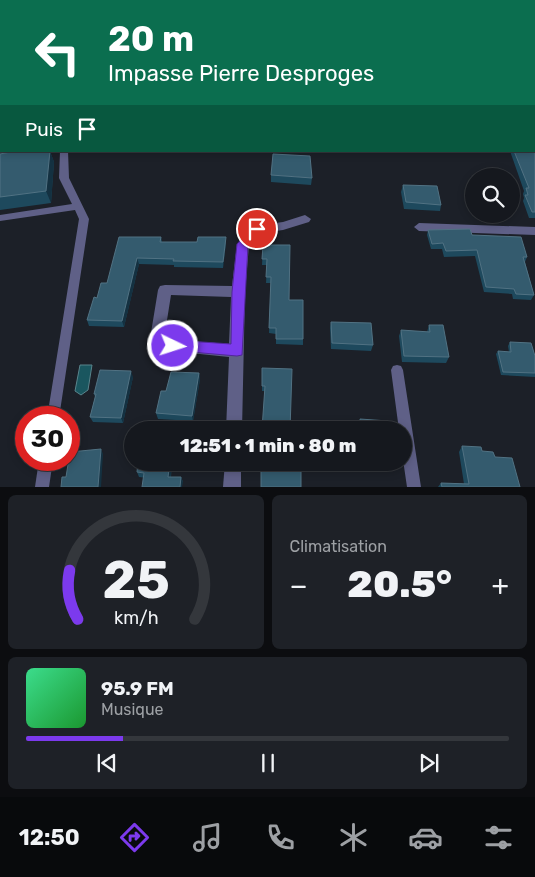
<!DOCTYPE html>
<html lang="fr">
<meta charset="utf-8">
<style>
body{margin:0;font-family:Rubik,sans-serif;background:#1e2127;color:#f1f3f6;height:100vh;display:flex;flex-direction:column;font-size:19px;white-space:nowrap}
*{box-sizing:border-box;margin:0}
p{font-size:16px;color:#9da0a4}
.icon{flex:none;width:28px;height:28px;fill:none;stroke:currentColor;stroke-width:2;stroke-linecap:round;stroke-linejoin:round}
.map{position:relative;height:487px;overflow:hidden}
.side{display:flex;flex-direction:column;gap:8px;padding:8px;background:#0c0d10;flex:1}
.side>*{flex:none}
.banner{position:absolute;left:0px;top:0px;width:535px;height:152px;box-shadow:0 2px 8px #0003,0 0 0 1px #34373c;background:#0b6e4f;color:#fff;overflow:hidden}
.tools{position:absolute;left:465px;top:168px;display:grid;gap:10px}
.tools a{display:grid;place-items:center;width:55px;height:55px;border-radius:50%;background:#15181e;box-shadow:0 2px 8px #0003,0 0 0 1px #34373c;font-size:25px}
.speed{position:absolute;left:15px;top:406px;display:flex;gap:10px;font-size:25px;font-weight:700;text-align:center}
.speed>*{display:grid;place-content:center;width:65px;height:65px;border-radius:50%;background:#15181e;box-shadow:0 2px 8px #0003,0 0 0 1px #34373c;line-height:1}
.speed .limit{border:8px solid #d22;background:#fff;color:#111}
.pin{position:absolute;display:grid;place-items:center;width:42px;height:42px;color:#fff;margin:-21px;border:2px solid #fff;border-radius:50%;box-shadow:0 1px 5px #0007}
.me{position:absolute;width:55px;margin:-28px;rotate:94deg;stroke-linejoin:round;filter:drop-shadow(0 0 4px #0008)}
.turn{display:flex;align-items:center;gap:18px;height:105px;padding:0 25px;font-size:22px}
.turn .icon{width:65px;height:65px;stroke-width:2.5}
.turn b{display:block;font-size:35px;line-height:42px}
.then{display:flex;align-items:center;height:48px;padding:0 25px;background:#0003;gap:10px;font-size:19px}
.big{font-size:38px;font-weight:800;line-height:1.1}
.side .widget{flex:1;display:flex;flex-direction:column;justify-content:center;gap:8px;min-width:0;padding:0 18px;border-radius:8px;background:#1e2127}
.side .dial{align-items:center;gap:0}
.dial svg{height:130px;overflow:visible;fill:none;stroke:#34373c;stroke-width:7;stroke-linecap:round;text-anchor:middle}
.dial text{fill:#f1f3f6;stroke:none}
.song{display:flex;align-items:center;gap:15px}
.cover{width:60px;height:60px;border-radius:8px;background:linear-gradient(135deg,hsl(150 70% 55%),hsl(130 70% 35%))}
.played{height:5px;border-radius:2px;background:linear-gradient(90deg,#7c3aed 20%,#34373c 20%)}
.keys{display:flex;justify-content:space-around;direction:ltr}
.heat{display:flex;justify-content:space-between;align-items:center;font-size:28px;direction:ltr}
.side .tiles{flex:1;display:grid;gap:8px;grid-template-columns:1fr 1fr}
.widget:last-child{grid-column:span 2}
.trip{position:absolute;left:124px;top:421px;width:288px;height:50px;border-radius:25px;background:#15181e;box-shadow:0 2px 8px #0003,0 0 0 1px #34373c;font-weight:800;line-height:50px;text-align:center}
.tab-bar{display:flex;height:80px;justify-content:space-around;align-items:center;background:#080a0c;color:#9da0a4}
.tab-bar .icon{width:35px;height:35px}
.tab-bar .selected{color:#7c3aed}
.tab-bar b{font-size:22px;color:#f1f3f6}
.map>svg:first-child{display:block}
.water{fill:#1a565f;stroke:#59848c}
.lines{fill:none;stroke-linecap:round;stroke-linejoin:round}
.river{fill:#1a565f;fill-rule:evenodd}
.path{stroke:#70747b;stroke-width:2.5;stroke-dasharray:2.5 2;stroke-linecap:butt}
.lane{fill:#5f6087;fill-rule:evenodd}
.street{fill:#5f6087;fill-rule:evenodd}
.secondary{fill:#8385c3;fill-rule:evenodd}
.wall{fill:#1e495d}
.shaded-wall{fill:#143141}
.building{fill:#345b6e;stroke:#517283}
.route{fill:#7c3aed;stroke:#51269a}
</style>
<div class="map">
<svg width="535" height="487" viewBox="0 0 535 487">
<rect width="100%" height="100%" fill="#1c2028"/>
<polygon class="water" points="80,365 92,365 88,390 81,395 75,391"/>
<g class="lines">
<polygon class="river" points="229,0 250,0 250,1 230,1"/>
<polyline class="path" points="257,1 264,0"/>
<g class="lane">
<polygon points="60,151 68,151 69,178 89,219 59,418 47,418 79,219 75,210 0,221 0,215 72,204 59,178"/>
<polygon points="419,223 535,227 535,235 419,231 414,227"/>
<polygon points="397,365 401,366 403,370 421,487 407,487 402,453 402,430 399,430 391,370 393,366"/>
<polygon points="39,460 53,460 49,487 35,487"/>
</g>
<g class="street">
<path d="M305 215 311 219 309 222 283 230 261 233 249 245 245 292 242 430H226L229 357 151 349 149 345 158 290 160 286 165 285 232 286 237 244 253 226 283 222ZM171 295 231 297 229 344 164 339Z"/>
<polygon points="225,462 241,462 241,487 223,487"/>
</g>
<g class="secondary">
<rect x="482" y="0" width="8" height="1"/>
<rect x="0" y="73" width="1" height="6"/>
<rect x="534" y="94" width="1" height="8"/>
</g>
</g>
<g class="wall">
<rect x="403" y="0" width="50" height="1"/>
<polygon points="535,132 535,218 529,218 523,201 524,198 523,194 524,191 510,151 534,151"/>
<polygon points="0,154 51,154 54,162 51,203 0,210"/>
<polygon points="271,175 312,178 311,185 271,182"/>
<polygon points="403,185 441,205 440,211 404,209 401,192"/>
<polygon points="428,230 472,235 527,257 525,262 534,295 531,300 513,299 512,294 484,292 475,256 444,257 442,249 431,249 427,235"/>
<polygon points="161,237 162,242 226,243 223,268 174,267 174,265 139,264 124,327 89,326 87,320 97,298 107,283"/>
<polygon points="263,245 289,300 303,339 303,345 276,344 276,334 269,333 271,283 266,283 267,265 262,265"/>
<polygon points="331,322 373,345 371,351 331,349 330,328"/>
<polygon points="429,325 449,357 446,363 402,362 399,336 401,330 427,332"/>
<polygon points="510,342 535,356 535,377 501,375 496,354 498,351 509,352 508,346"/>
<polygon points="262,368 290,430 263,430 265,391 262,391"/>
<polygon points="199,373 200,379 193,421 158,419 156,413 166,391"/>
<polygon points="133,377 123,423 93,422 90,417 95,397 94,394"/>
<polygon points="360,419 389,430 359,430 359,425"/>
<polygon points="462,446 482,451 495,457 520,487 438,487 441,483 464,484 459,452"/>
<polygon points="172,462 171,477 181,477 183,482 139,477 137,472"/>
<polygon points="338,462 378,462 378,467 376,472 339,472"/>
</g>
<g class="shaded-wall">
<rect x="0" y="45" width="1" height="12"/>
<polygon points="45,151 52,151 51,154 54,162 51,203 46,191"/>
<polygon points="226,237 226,243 223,268 223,262"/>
<polygon points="137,258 139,264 124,327 122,321"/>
<polygon points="131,371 133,377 123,423 121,418"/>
<polygon points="199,373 200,379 193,421 192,416"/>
<polygon points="101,449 103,454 101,487 98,487"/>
<polygon points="170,462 172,462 170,482 168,477"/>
<polygon points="181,477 183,482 182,487 180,487"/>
</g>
<g class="building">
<polygon points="99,0 169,0 171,1 99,1"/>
<polygon points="367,0 398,0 399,1 367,1"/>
<rect x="534" y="4" width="1" height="15"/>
<rect x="0" y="11" width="1" height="34"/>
<polygon points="534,132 535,132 535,212 532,212 525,195 528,195 526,188 529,188 514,151 534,151"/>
<polygon points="16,151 50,151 46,191 0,197 0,154"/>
<polygon points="273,154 310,156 312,178 271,175"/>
<polygon points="403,185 437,186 441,205 406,202"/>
<polygon points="470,229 472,235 521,237 527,257 523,257 534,295 516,294 514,289 486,287 477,250 446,251 443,243 432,244 428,230"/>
<polygon points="119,237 161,237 160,242 197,242 198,237 226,237 223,262 173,261 174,259 137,258 122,321 87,320 94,297 97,298 101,283 107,283"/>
<polygon points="263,245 290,245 289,300 303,300 303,339 276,339 276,328 269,328 271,277 266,277 267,259 262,259"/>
<polygon points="331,322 371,323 373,345 332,343"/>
<polygon points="429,325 443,325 449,357 404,356 401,330 430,332"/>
<polygon points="510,342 531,343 535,356 535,373 503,372 498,351 511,352"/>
<polygon points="262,368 292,369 290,430 262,429 265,386 262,386"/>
<polygon points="100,370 131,371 121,418 90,417 96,394 94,394"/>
<polygon points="171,372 199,373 192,416 156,413 161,391 166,391"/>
<polygon points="360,419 388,421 389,430 361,430"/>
<polygon points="462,446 481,447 482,451 493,452 495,457 512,458 520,487 442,487 441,483 469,484"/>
<polygon points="101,449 98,487 61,487 62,477 66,477 70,452"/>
<polygon points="138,462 170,462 168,477 181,477 180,487 142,487 144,473 137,472"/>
<rect x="340" y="462" width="38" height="5"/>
<polygon points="261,467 301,468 301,487 261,487"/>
</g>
<polygon class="route" points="257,225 263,229 248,245 242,355 237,356 168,350 166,346 168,342 173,340 231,344 232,292 237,244 253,226"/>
</svg>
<div class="tools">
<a><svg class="icon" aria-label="search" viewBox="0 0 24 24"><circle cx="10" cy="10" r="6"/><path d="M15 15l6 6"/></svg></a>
</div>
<div class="speed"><div class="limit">30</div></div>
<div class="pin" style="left:257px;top:229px;background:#d93025"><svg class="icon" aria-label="arrive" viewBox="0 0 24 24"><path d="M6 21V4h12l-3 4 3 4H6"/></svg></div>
<svg class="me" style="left:173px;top:346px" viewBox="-20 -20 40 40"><circle r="17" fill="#7c3aed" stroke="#fff" stroke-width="3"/><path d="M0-11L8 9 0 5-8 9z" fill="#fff"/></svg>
<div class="trip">12:51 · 1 min · 80 m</div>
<div class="banner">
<div class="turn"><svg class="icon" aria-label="left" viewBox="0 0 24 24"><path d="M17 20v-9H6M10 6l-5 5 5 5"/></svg><div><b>20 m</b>Impasse Pierre Desproges</div></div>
<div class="then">Puis<svg class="icon" aria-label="arrive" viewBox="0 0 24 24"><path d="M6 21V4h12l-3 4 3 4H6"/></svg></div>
</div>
</div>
<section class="side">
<div class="tiles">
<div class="widget dial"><svg viewBox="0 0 100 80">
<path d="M14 69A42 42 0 1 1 86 69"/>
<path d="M14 69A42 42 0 0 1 9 39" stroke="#7c3aed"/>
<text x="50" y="56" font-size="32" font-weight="700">25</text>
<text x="50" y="72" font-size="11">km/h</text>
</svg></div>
<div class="widget"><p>Climatisation</p>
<div class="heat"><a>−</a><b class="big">20.5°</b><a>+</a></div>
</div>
<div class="widget">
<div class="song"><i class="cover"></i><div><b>95.9 FM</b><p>Musique</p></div></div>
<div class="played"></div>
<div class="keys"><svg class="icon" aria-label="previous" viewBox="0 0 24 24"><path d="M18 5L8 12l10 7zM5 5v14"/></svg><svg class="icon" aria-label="pause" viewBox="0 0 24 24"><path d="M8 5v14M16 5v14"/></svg><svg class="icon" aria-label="next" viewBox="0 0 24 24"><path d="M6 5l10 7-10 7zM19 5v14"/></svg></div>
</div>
</div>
</section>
<nav class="tab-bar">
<b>12:50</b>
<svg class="icon selected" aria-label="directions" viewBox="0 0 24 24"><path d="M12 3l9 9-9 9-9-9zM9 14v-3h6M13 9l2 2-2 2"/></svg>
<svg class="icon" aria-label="music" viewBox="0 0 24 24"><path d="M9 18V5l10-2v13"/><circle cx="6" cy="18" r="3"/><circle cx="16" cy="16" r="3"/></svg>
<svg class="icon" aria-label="phone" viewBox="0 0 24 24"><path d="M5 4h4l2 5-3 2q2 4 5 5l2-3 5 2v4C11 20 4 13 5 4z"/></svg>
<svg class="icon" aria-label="climate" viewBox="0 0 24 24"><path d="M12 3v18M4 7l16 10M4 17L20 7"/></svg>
<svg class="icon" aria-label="car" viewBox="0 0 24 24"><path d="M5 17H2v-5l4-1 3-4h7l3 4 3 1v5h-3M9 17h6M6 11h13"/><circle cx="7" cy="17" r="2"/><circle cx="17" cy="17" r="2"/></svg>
<svg class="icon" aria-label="filters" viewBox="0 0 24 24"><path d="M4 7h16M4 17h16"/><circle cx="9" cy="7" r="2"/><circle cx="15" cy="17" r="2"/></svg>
</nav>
